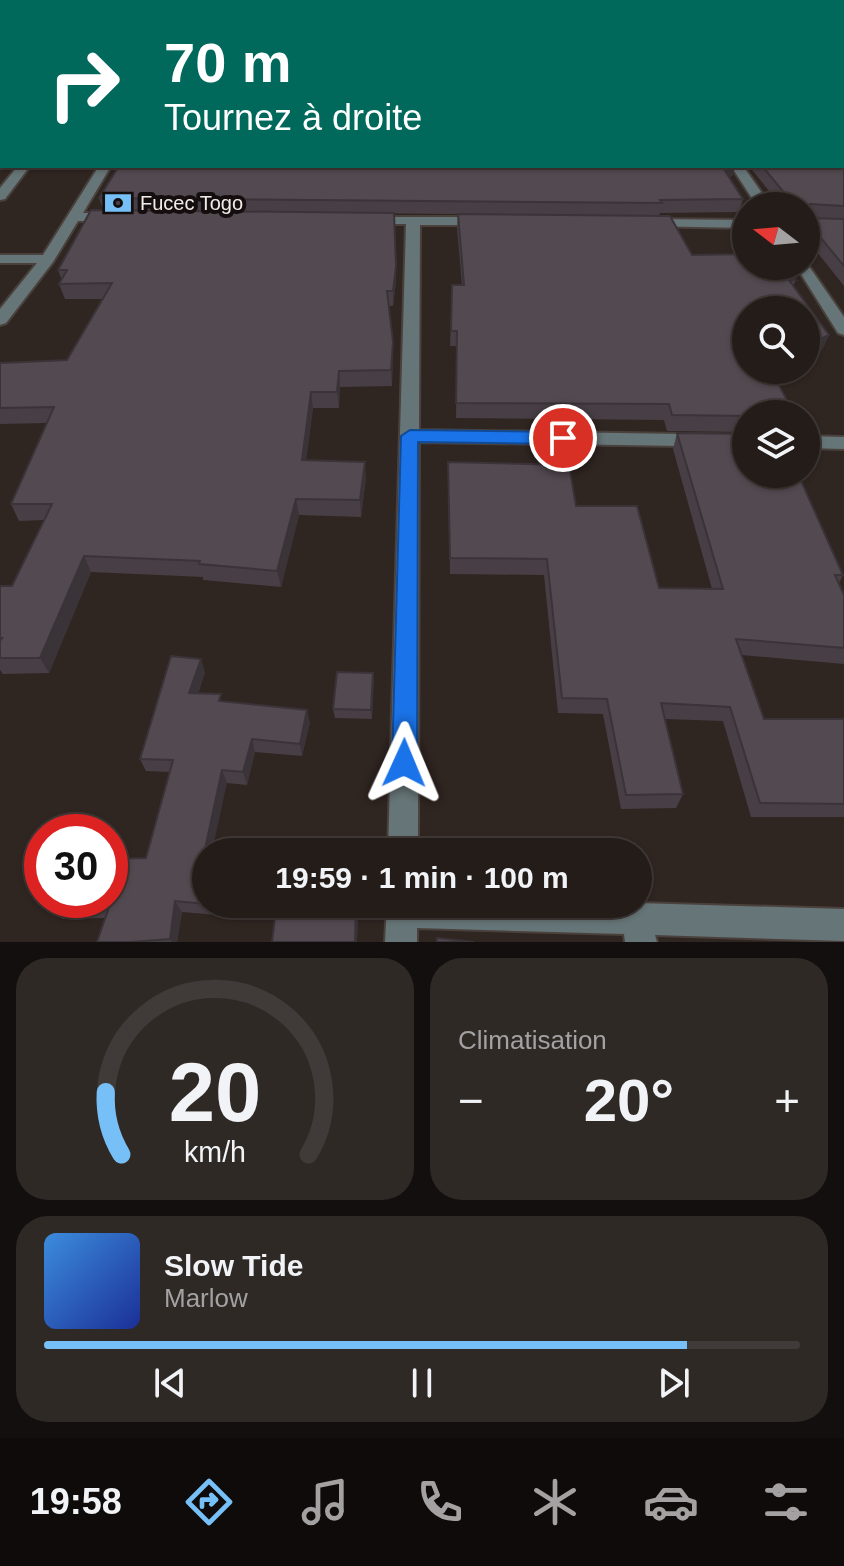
<!DOCTYPE html>
<html lang="fr">
<meta charset="utf-8">
<style>
body{margin:0;font-family:Arial,sans-serif;background:#2f2926;color:#f1f3f6;height:100vh;display:flex;flex-direction:column;font-size:30px;white-space:nowrap}
*{box-sizing:border-box;margin:0}
p{font-size:26px;color:#a3a1a2}
.icon{flex:none;width:44px;height:44px;fill:none;stroke:currentColor;stroke-width:2;stroke-linecap:round;stroke-linejoin:round}
.map{position:relative;height:942px;overflow:hidden}
.side{display:flex;flex-direction:column;gap:16px;padding:16px;background:#130f0e;flex:1}
.side>*{flex:none}
.banner{position:absolute;left:0px;top:0px;width:844px;height:168px;box-shadow:0 2px 6px #0004,0 0 0 2px #403a38;background:#00695c;color:#fff;overflow:hidden}
.needle{width:52px;rotate:286deg}
.buttons{position:absolute;left:732px;top:192px;display:grid;gap:16px}
.buttons a{display:grid;place-items:center;width:88px;height:88px;border-radius:50%;background:#231c19;box-shadow:0 2px 6px #0004,0 0 0 2px #403a38;font-size:40px}
.speed{position:absolute;left:24px;top:814px;display:flex;gap:16px;font-size:40px;font-weight:700;text-align:center}
.speed>*{display:grid;place-content:center;width:104px;height:104px;border-radius:50%;background:#231c19;box-shadow:0 2px 6px #0004,0 0 0 2px #403a38;line-height:1}
.speed .limit{border:12px solid #d22;background:#fff;color:#111}
.pin{position:absolute;display:grid;place-items:center;width:68px;height:68px;color:#fff;margin:-34px;border:4px solid #fff;border-radius:50%;box-shadow:0 2px 8px #0007}
.me{position:absolute;width:88px;margin:-44px;rotate:1deg;stroke-linejoin:round;filter:drop-shadow(0 0 6px #0008)}
.turn{display:flex;align-items:center;gap:28px;height:168px;padding:0 32px;font-size:36px}
.turn .icon{width:104px;height:104px;stroke-width:2.5}
.turn b{display:block;font-size:56px;line-height:68px}
.big{font-size:60px;font-weight:700;line-height:1.1}
.side .widget{flex:1;display:flex;flex-direction:column;justify-content:center;gap:12px;min-width:0;padding:0 28px;border-radius:32px;background:#2f2926}
.side .dial{align-items:center;gap:0}
.dial svg{height:208px;overflow:visible;fill:none;stroke:#403a38;stroke-width:7;stroke-linecap:round;text-anchor:middle}
.dial text{fill:#f1f3f6;stroke:none}
.song{display:flex;align-items:center;gap:24px}
.cover{width:96px;height:96px;border-radius:12px;background:linear-gradient(135deg,hsl(210 70% 55%),hsl(230 70% 35%))}
.played{height:8px;border-radius:4px;background:linear-gradient(90deg,#77c0f7 85%,#403a38 85%)}
.keys{display:flex;justify-content:space-around;direction:ltr}
.heat{display:flex;justify-content:space-between;align-items:center;font-size:44px;direction:ltr}
.side .tiles{flex:1;display:grid;gap:16px;grid-template-columns:1fr 1fr}
.widget:last-child{grid-column:span 2}
.trip{position:absolute;left:192px;top:838px;width:460px;height:80px;border-radius:40px;background:#231c19;box-shadow:0 2px 6px #0004,0 0 0 2px #403a38;font-weight:700;line-height:80px;text-align:center}
.menu{display:flex;height:128px;justify-content:space-around;align-items:center;background:#0e0b0a;color:#a3a1a2}
.menu .icon{width:56px;height:56px}
.menu .active{color:#77c0f7}
.menu b{font-size:36px;color:#f1f3f6}
.map>svg:first-child{display:block}
.lines{fill:none;stroke-linecap:round;stroke-linejoin:round}
.minor-casing{stroke:#4a413d;stroke-width:4}
.minor{fill:#667577;fill-rule:evenodd}
.wall{fill:#473f45}
.shaded-wall{fill:#3a3338}
.building{fill:#534950;stroke:#3a3338;stroke-width:2}
.route{fill:#1a73e8;stroke:#114b97;stroke-width:2}
.labels{text-anchor:middle;dominant-baseline:central;stroke-width:8;stroke-linejoin:round;paint-order:stroke}
.far-poi-label{font-size:20px;fill:#f2ebe9;stroke:#140f0e;text-anchor:start}
</style>
<div class="map">
<svg width="844" height="942" viewBox="0 0 844 942">
<rect width="100%" height="100%" fill="#2f2521"/>
<g class="lines">
<g class="minor-casing">
<g id="minor">
<polygon points="151,0 160,0 150,2"/>
<polygon points="18,166 30,166 5,199 0,200 0,188"/>
<polygon points="99,166 111,166 83,213 114,213 121,217 114,221 78,221 53,262 6,323 0,325 0,309 37,263 0,263 0,255 43,255"/>
<polygon points="731,166 743,166 771,206 757,206"/>
<polygon points="365,217 482,217 489,221 482,225 420,225 419,430 746,435 746,447 419,442 418,852 388,852 406,224 370,224 363,220"/>
<polygon points="650,219 746,220 746,228 645,226 643,223"/>
<polygon points="806,262 844,317 844,335 838,333 796,266 806,266"/>
<polygon points="806,436 844,437 844,449 806,448"/>
<polygon points="638,903 844,909 844,941 655,935 657,942 625,942 624,934 417,928 417,942 385,942 387,904"/>
</g>
</g>
<use href="#minor" class="minor"/>
</g>
<g class="wall">
<polygon points="844,0 844,219 809,217 844,219 844,286 806,238 806,206 781,206 749,166 842,166 842,2"/>
<polygon points="733,175 729,178 743,199 739,212 660,213 659,216 339,213 396,281 393,306 389,306 393,342 392,386 340,387 339,408 313,408 306,460 366,478 361,517 299,515 281,587 203,580 203,577 91,572 49,673 3,674 0,670 0,586 12,586 44,520 19,521 11,504 47,423 0,424 0,363 67,360 103,299 65,299 59,284 62,280 58,270 103,210 99,198"/>
<polygon points="458,214 692,255 796,280 793,286 829,335 822,350 746,370 784,370 774,375 791,408 788,414 746,414 746,432 667,431 664,420 456,418 457,346 450,346 452,285 462,285 457,228"/>
<polygon points="677,433 843,575 839,583 844,595 844,664 742,655 764,719 844,719 844,817 751,817 723,721 665,719 683,794 676,808 621,809 603,714 558,713 544,575 450,574 448,462 576,506 659,588 712,589 673,449"/>
<polygon points="205,672 198,694 223,702 310,722 302,756 255,752 247,785 227,783 206,852 206,904 358,904 357,942 272,942 275,920 182,912 177,942 97,942 105,918 63,919 54,909 146,858 170,772 146,771 140,759"/>
<polygon points="373,673 372,719 335,718 333,709"/>
</g>
<g class="shaded-wall">
<polygon points="2,115 2,129 0,131 0,117"/>
<polygon points="731,166 735,166 733,175 721,183 725,171"/>
<polygon points="396,266 396,281 393,306 393,291"/>
<polygon points="829,335 822,350 806,358 806,346"/>
<polygon points="393,342 393,358 392,386 391,370"/>
<polygon points="767,370 784,370 763,381"/>
<polygon points="339,371 340,387 339,408 337,392"/>
<polygon points="311,392 313,408 304,476 302,460"/>
<polygon points="365,462 366,478 361,517 360,500"/>
<polygon points="296,499 299,515 281,587 277,571"/>
<polygon points="84,556 91,572 49,673 40,658"/>
<polygon points="201,659 205,672 194,706 189,693"/>
<polygon points="373,673 374,682 372,719 371,710"/>
<polygon points="307,710 310,722 302,756 300,744"/>
<polygon points="252,739 255,752 247,785 243,772"/>
<polygon points="222,770 227,783 212,852 206,852 206,872 202,863"/>
<polygon points="175,901 182,912 177,942 172,942 170,939"/>
<polygon points="356,904 358,904 357,942 355,942"/>
</g>
<g class="building">
<polygon points="0,0 113,0 111,2 2,2 2,4 0,4"/>
<polygon points="218,0 844,0 844,10 843,10 844,21 844,206 810,204 807,215 810,218 844,219 844,266 806,220 806,206 795,206 762,166 842,166 842,2 217,2"/>
<polygon points="2,5 2,115 0,117 0,11"/>
<polygon points="119,166 731,166 725,171 743,199 660,200 662,203 99,198"/>
<polygon points="91,210 394,213 396,266 393,291 387,291 393,342 391,370 339,371 337,392 311,392 302,460 365,462 360,500 296,499 277,571 199,564 200,561 84,556 40,658 0,658 0,641 2,638 0,638 0,586 12,586 52,504 11,504 54,407 0,408 0,363 67,360 112,283 59,284 67,270 58,270"/>
<polygon points="458,214 670,216 692,255 746,254 746,266 786,266 796,280 789,280 829,335 806,346 806,310 746,310 746,370 771,370 791,408 768,408 771,414 746,414 746,416 672,415 669,404 456,403 457,331 451,331 452,285 464,285"/>
<polygon points="677,433 746,434 746,474 798,474 843,575 835,575 844,595 844,648 736,639 764,719 844,719 844,804 760,803 730,707 661,703 683,794 626,795 607,699 562,698 547,559 450,558 448,462 569,465 576,506 637,506 659,588 723,589"/>
<polygon points="171,656 201,659 189,693 221,694 219,701 307,710 300,744 252,739 243,772 222,770 202,863 206,863 206,904 175,901 170,939 132,942 97,942 109,907 54,909 56,900 110,900 110,859 146,858 173,760 140,759"/>
<polygon points="337,672 373,673 371,710 333,709"/>
<polygon points="208,904 356,904 355,942 272,942 276,910"/>
<polygon points="437,938 474,942 437,942"/>
</g>
<polygon class="route" points="410,430 563,432 571,438 563,444 418,442 417,763 413,771 404,775 396,771 392,763 401,436"/>
<defs>
<g id="bank-bare" transform="scale(2.16)"><path d="M-6-4H6V4H-6ZM0-2.3a2.3 2.3 0 1 0 0 4.6a2.3 2.3 0 1 0 0-4.6Z" fill="#77c0f7" stroke="#140f0e" stroke-width="2.5" paint-order="stroke"/></g>
</defs>
<g fill-rule="evenodd">
<use href="#bank-bare" x="118" y="203"/>
</g>
<g class="labels">
<g class="far-poi-label">
<text x="140" y="203">Fucec Togo</text>
</g>
</g>
</svg>
<div class="buttons">
<a><svg class="needle" viewBox="-14 -14 28 28"><path d="M0-13l5 13h-10z" fill="#e53935"/><path d="M0 13l5-13h-10z" fill="#a3a1a2"/></svg></a>
<a><svg class="icon" aria-label="search" viewBox="0 0 24 24"><circle cx="10" cy="10" r="6"/><path d="M15 15l6 6"/></svg></a>
<a><svg class="icon" aria-label="layers" viewBox="0 0 24 24"><path d="M12 4l9 5-9 5-9-5zM3 14l9 5 9-5"/></svg></a>
</div>
<div class="speed"><div class="limit">30</div></div>
<div class="pin" style="left:563px;top:438px;background:#d93025"><svg class="icon" aria-label="arrive" viewBox="0 0 24 24"><path d="M6 21V4h12l-3 4 3 4H6"/></svg></div>
<svg class="me" style="left:404px;top:763px" viewBox="-20 -20 40 40"><path d="M0-17L14 15 0 8-14 15z" fill="#1a73e8" stroke="#fff" stroke-width="4"/></svg>
<div class="trip">19:59 · 1 min · 100 m</div>
<div class="banner">
<div class="turn"><svg class="icon" aria-label="right" viewBox="0 0 24 24"><path d="M7 20v-9h11M14 6l5 5-5 5"/></svg><div><b>70 m</b>Tournez à droite</div></div>
</div>
</div>
<section class="side">
<div class="tiles">
<div class="widget dial"><svg viewBox="0 0 100 80">
<path d="M14 69A42 42 0 1 1 86 69"/>
<path d="M14 69A42 42 0 0 1 8 45" stroke="#77c0f7"/>
<text x="50" y="56" font-size="32" font-weight="700">20</text>
<text x="50" y="72" font-size="11">km/h</text>
</svg></div>
<div class="widget"><p>Climatisation</p>
<div class="heat"><a>−</a><b class="big">20°</b><a>+</a></div>
</div>
<div class="widget">
<div class="song"><i class="cover"></i><div><b>Slow Tide</b><p>Marlow</p></div></div>
<div class="played"></div>
<div class="keys"><svg class="icon" aria-label="previous" viewBox="0 0 24 24"><path d="M18 5L8 12l10 7zM5 5v14"/></svg><svg class="icon" aria-label="pause" viewBox="0 0 24 24"><path d="M8 5v14M16 5v14"/></svg><svg class="icon" aria-label="next" viewBox="0 0 24 24"><path d="M6 5l10 7-10 7zM19 5v14"/></svg></div>
</div>
</div>
</section>
<nav class="menu">
<b>19:58</b>
<svg class="icon active" aria-label="directions" viewBox="0 0 24 24"><path d="M12 3l9 9-9 9-9-9zM9 14v-3h6M13 9l2 2-2 2"/></svg>
<svg class="icon" aria-label="music" viewBox="0 0 24 24"><path d="M9 18V5l10-2v13"/><circle cx="6" cy="18" r="3"/><circle cx="16" cy="16" r="3"/></svg>
<svg class="icon" aria-label="phone" viewBox="0 0 24 24"><path d="M5 4h4l2 5-3 2q2 4 5 5l2-3 5 2v4C11 20 4 13 5 4z"/></svg>
<svg class="icon" aria-label="climate" viewBox="0 0 24 24"><path d="M12 3v18M4 7l16 10M4 17L20 7"/></svg>
<svg class="icon" aria-label="car" viewBox="0 0 24 24"><path d="M5 17H2v-5l4-1 3-4h7l3 4 3 1v5h-3M9 17h6M6 11h13"/><circle cx="7" cy="17" r="2"/><circle cx="17" cy="17" r="2"/></svg>
<svg class="icon" aria-label="filters" viewBox="0 0 24 24"><path d="M4 7h16M4 17h16"/><circle cx="9" cy="7" r="2"/><circle cx="15" cy="17" r="2"/></svg>
</nav>
